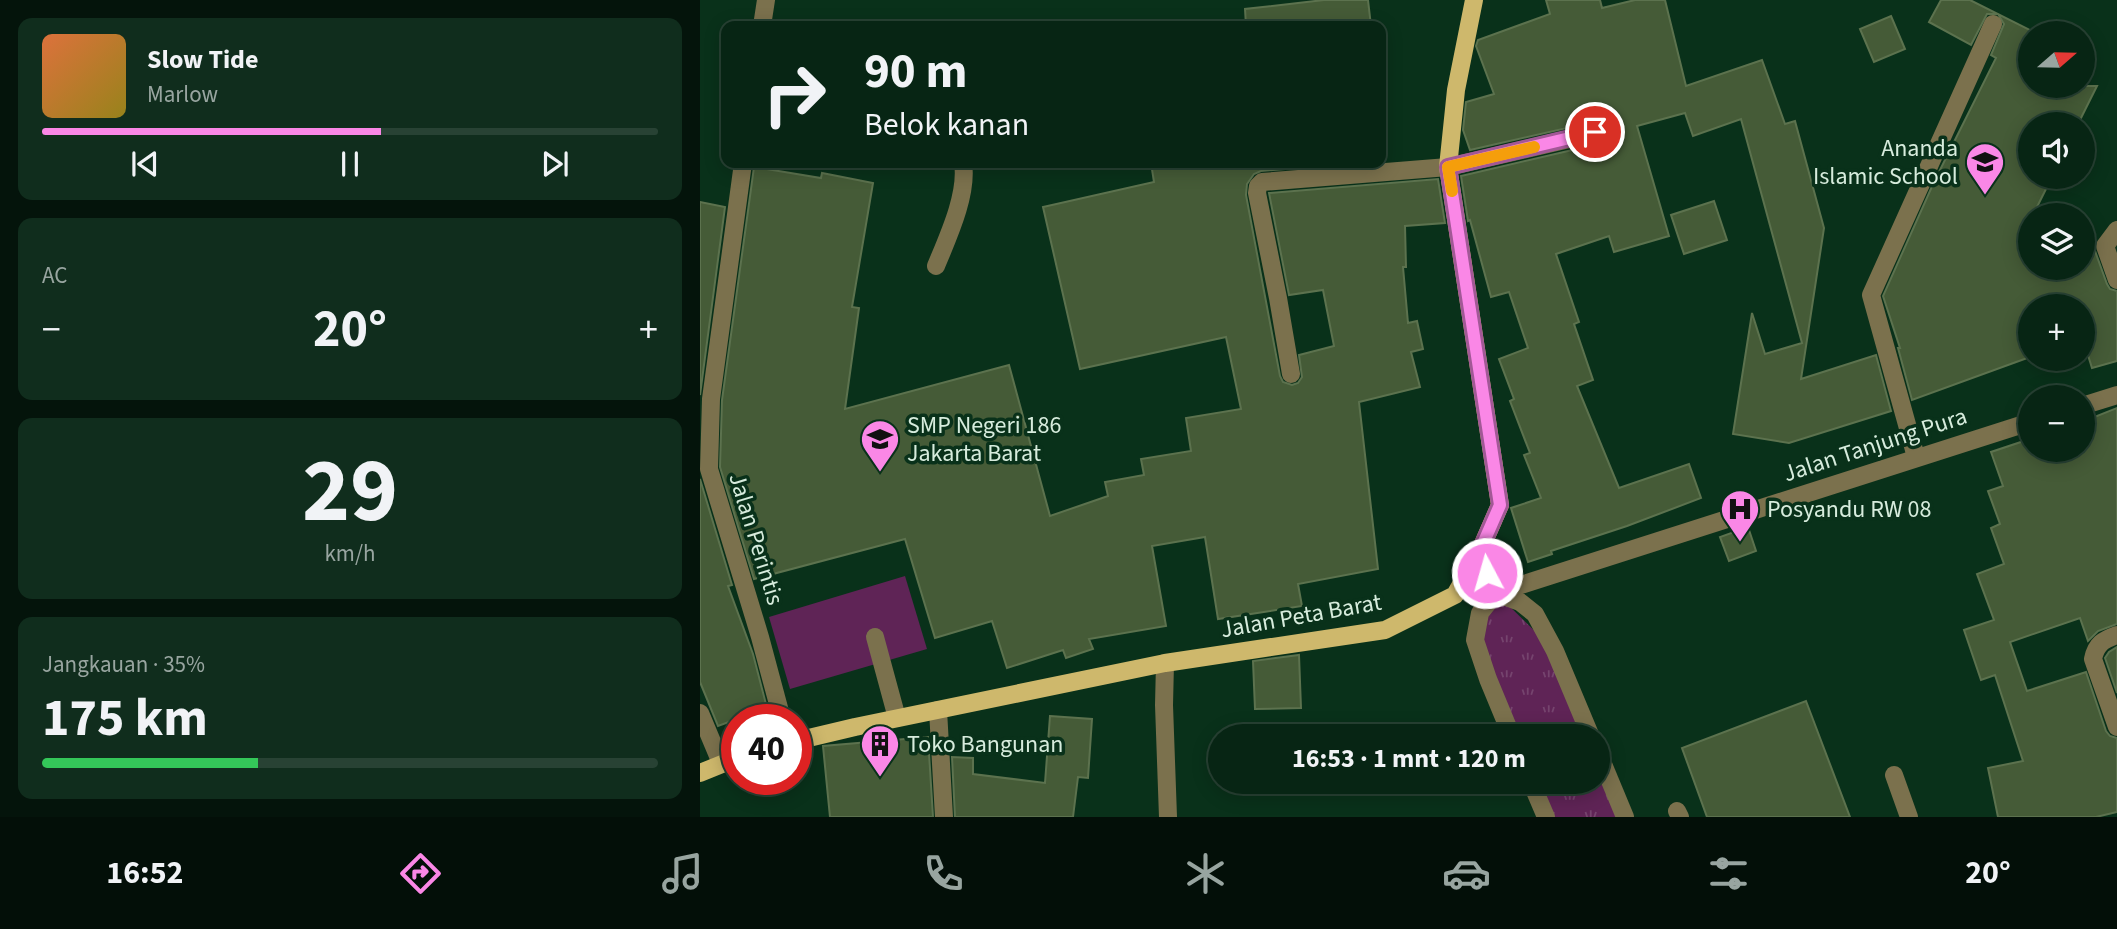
<!DOCTYPE html>
<html lang="id">
<meta charset="utf-8">
<style>
body{margin:0;font-family:"Source Sans 3",sans-serif;background:#102d1d;color:#f1f3f6;height:100vh;display:flex;flex-direction:column;font-size:26px;white-space:nowrap}
*{box-sizing:border-box;margin:0}
p{font-size:23px;color:#98a5a0}
.icon{flex:none;width:38px;height:38px;fill:none;stroke:currentColor;stroke-width:2;stroke-linecap:round;stroke-linejoin:round}
.map{position:relative;flex:1;overflow:hidden}
.panel{display:flex;flex-direction:column;gap:18px;padding:18px;background:#04140b;width:700px}
.panel>*{flex:none}
.hud{position:absolute;left:21px;top:21px;width:665px;height:147px;border-radius:14px;box-shadow:0 4px 18px #0003,0 0 0 2px #284234;background:#072514;color:#f1f3f6;overflow:hidden}
.needle{width:46px;rotate:70deg}
.controls{position:absolute;left:1318px;top:21px;display:grid;gap:14px}
.controls a{display:grid;place-items:center;width:77px;height:77px;border-radius:50%;background:#072514;box-shadow:0 4px 18px #0003,0 0 0 2px #284234;font-size:35px}
.speed{position:absolute;left:21px;top:704px;display:flex;gap:14px;font-size:35px;font-weight:700;text-align:center}
.speed>*{display:grid;place-content:center;width:91px;height:91px;border-radius:50%;background:#072514;box-shadow:0 4px 18px #0003,0 0 0 2px #284234;line-height:1}
.speed .limit{border:10px solid #d22;background:#fff;color:#111}
.pin{position:absolute;display:grid;place-items:center;width:60px;height:60px;color:#fff;margin:-30px;border:4px solid #fff;border-radius:50%;box-shadow:0 2px 7px #0007}
.me{position:absolute;width:77px;margin:-38px;rotate:354deg;stroke-linejoin:round;filter:drop-shadow(0 0 5px #0008)}
.turn{display:flex;align-items:center;gap:24px;height:147px;padding:0 28px;font-size:32px}
.turn .icon{width:91px;height:91px;stroke-width:2.5}
.turn b{display:block;font-size:49px;line-height:60px}
.big{font-size:52px;font-weight:700;line-height:1.1}
.panel .tile{flex:1;display:flex;flex-direction:column;justify-content:center;gap:10px;min-width:0;padding:0 24px;border-radius:14px;background:#102d1d}
.panel .dial{align-items:center;gap:0}
.dial b{font-size:91px;line-height:1}
.song{display:flex;align-items:center;gap:21px}
.cover{width:84px;height:84px;border-radius:10px;background:linear-gradient(135deg,hsl(20 70% 55%),hsl(50 70% 35%))}
.played{height:7px;border-radius:4px;background:linear-gradient(90deg,#fa87e6 55%,#284234 55%)}
.keys{display:flex;justify-content:space-around;direction:ltr}
.heat{display:flex;justify-content:space-between;align-items:center;font-size:38px;direction:ltr}
.charge{height:10px;border-radius:5px;background:linear-gradient(90deg,#34c759 35%,#284234 0)}
.trip{position:absolute;left:508px;top:724px;width:402px;height:70px;border-radius:35px;background:#072514;box-shadow:0 4px 18px #0003,0 0 0 2px #284234;font-weight:700;line-height:70px;text-align:center}
.dock{display:flex;height:112px;justify-content:space-around;align-items:center;background:#030f08;color:#98a5a0}
.dock .icon{width:49px;height:49px}
.dock .selected{color:#fa87e6}
.dock b{font-size:32px;color:#f1f3f6}
main{display:flex;flex:1;min-height:0}
.map>svg:first-child{display:block}
.grass{fill:url(#grass-tufts)}
.green{fill:#5f2456}
.building{fill:#455b37;stroke:#5c724e;stroke-width:2}
.lines{fill:none;stroke-linecap:round;stroke-linejoin:round}
.minor{stroke:#7b714d;stroke-width:18}
.major{stroke:#ceb86c;stroke-width:18}
.route-casing{stroke:#a25896;stroke-width:18}
.route{stroke:#fa87e6;stroke-width:12}
.slow{stroke:#f59e0b;stroke-width:12}
.labels{text-anchor:middle;dominant-baseline:central;stroke-width:7;stroke-linejoin:round;paint-order:stroke}
.poi-label{font-size:24px;fill:#d7ecdd;stroke:#09311a;text-anchor:start}
.street-label{font-size:24px;fill:#d7ecdd;stroke:#09311a}
</style>
<main>
<section class="panel">
<div class="tile">
<div class="song"><i class="cover"></i><div><b>Slow Tide</b><p>Marlow</p></div></div>
<div class="played"></div>
<div class="keys"><svg class="icon" aria-label="previous" viewBox="0 0 24 24"><path d="M18 5L8 12l10 7zM5 5v14"/></svg><svg class="icon" aria-label="pause" viewBox="0 0 24 24"><path d="M8 5v14M16 5v14"/></svg><svg class="icon" aria-label="next" viewBox="0 0 24 24"><path d="M6 5l10 7-10 7zM19 5v14"/></svg></div>
</div>
<div class="tile"><p>AC</p>
<div class="heat"><a>−</a><b class="big">20°</b><a>+</a></div>
</div>
<div class="tile dial"><b>29</b><p>km/h</p></div>
<div class="tile"><p>Jangkauan · 35%</p><b class="big">175 km</b><div class="charge"></div></div>
</section>
<div class="map">
<svg width="1417" height="817" viewBox="0 0 1417 817">
<defs>
<pattern id="grass-tufts" width="24" height="20" patternUnits="userSpaceOnUse" patternTransform="scale(1.75)"><rect width="24" height="20" fill="#5f2456"/><path d="M3 7l-1-3M5 7V3M7 7l1-3M15 17l-1-3M17 17v-4M19 17l1-3" fill="none" stroke="#75446e"/></pattern>
</defs>
<rect width="100%" height="100%" fill="#09311a"/>
<g class="grass">
<polygon points="796,593 855,651 891,737 812,737 788,679 780,613"/>
<polygon points="898,752 925,817 846,817 831,782 898,782"/>
</g>
<polygon class="green" points="205,576 227,649 90,689 69,617"/>
<g class="building">
<polygon points="624,0 668,0 671,26 546,26 545,9"/>
<polygon points="846,0 900,0 902,8 935,0 965,0 986,86 1062,60 1085,124 1095,121 1124,228 1101,379 1176,355 1191,411 1089,443 1033,434 1052,313 1065,354 1102,343 1041,119 993,136 985,113 937,126 969,236 914,252 909,236 856,254 879,322 874,324 893,380 877,386 919,488 989,464 1001,498 927,526 851,551 852,554 828,562 811,508 841,498 824,455 830,453 810,401 814,399 799,359 828,348 809,292 791,297 770,220 768,221 761,176 898,144 906,137 904,126 893,122 770,150 763,130 766,102 794,94 776,46 778,40 850,14"/>
<polygon points="1241,0 1270,0 1330,30 1330,86 1397,86 1378,124 1330,124 1330,177 1352,177 1333,215 1330,215 1330,268 1382,268 1382,255 1395,251 1407,284 1410,289 1417,291 1417,361 1392,368 1382,336 1382,306 1330,306 1330,357 1212,400 1198,348 1200,348 1183,296 1234,182 1296,58 1291,55 1304,24 1298,14 1287,14 1271,45 1229,22"/>
<polygon points="1191,16 1205,49 1174,62 1160,29"/>
<polygon points="451,163 659,163 561,171 554,174 547,184 546,195 580,376 583,382 592,385 598,383 602,377 599,355 634,346 623,290 589,295 569,193 738,179 745,223 705,226 706,267 703,267 708,323 717,321 723,349 711,352 720,387 659,402 678,569 598,584 602,606 518,619 505,537 452,546 466,626 389,639 393,649 366,658 363,650 307,668 292,621 235,638 205,539 54,579 20,467 22,400 54,167 121,178 122,173 173,183 152,307 159,308 145,409 309,365 350,516 408,496 405,482 444,475 441,459 491,451 486,418 541,409 526,337 380,369 343,207 454,182"/>
<polygon points="1014,201 1027,240 984,254 971,215"/>
<polygon points="0,202 25,207 0,395"/>
<polygon points="1417,408 1417,624 1398,631 1388,641 1380,618 1310,642 1327,691 1386,672 1406,731 1410,736 1417,738 1417,812 1396,817 1298,817 1288,768 1323,761 1295,675 1281,680 1264,630 1294,620 1277,574 1304,564 1291,528 1300,524 1288,491 1303,486 1291,452 1330,439 1330,450 1382,450 1382,422"/>
<polygon points="0,479 32,585 28,586 53,654 67,708 18,726 0,682"/>
<polygon points="1048,527 1056,551 1029,561 1020,537"/>
<polygon points="1417,647 1417,693 1405,658 1409,652"/>
<polygon points="599,655 601,708 555,709 553,661"/>
<polygon points="1106,701 1150,817 1007,817 982,748"/>
<polygon points="350,716 392,719 388,778 378,777 373,817 255,817 252,757 273,758 273,774 345,783"/>
<polygon points="228,737 233,817 130,817 123,746"/>
</g>
<g class="lines">
<g class="minor">
<polyline points="62,26 66,0"/>
<polyline points="43,163 11,399 9,469 60,637 82,719"/>
<polyline points="1417,230 1405,246 1417,280"/>
<path d="M236 266C248 237 268 194 263 163"/>
<polyline points="591,374 578,298 557,193 558,186 562,182 748,167 895,133"/>
<polyline points="1382,406 1417,395"/>
<polyline points="1216,457 1171,295 1293,24"/>
<polyline points="779,553 796,593 820,602 835,614 855,651 891,737"/>
<polyline points="796,593 1330,422"/>
<polyline points="796,593 780,613 775,640 788,679 812,737"/>
<path d="M1417 635C1403 640 1396 644 1393 659L1417 727"/>
<polyline points="175,637 197,718"/>
<polyline points="465,663 464,705 468,817"/>
<polyline points="238,710 244,817"/>
<polyline points="0,713 21,763"/>
<polyline points="898,752 925,817"/>
<polyline points="1194,775 1209,817"/>
<polyline points="831,782 846,817"/>
<polyline points="977,811 980,817"/>
</g>
<g class="major">
<polyline points="96,741 155,727 465,663 685,630 755,595 779,553 800,505 748,167 756,90 774,0"/>
<polyline points="0,773 37,758"/>
</g>
</g>
<g class="lines">
<g class="route-casing">
<polyline id="route" points="787,573 779,553 800,505 748,167 895,132"/>
</g>
<use href="#route" class="route"/>
<polyline class="slow" points="752,191 748,167 834,147"/>
</g>
<defs>
<g id="school-pin" transform="scale(2.0125)"><path d="M0 17L-7.5 6A9.5 9.5 0 1 1 7.5 6Z" fill="#fa87e6" stroke="#09311a"/><path d="M0-5L7-2L0 1L-7-2ZM-4 1L0 2.5L4 1V4Q0 6-4 4Z" fill="#111"/></g>
<g id="hospital-pin" transform="scale(2.0125)"><path d="M0 17L-7.5 6A9.5 9.5 0 1 1 7.5 6Z" fill="#fa87e6" stroke="#09311a"/><path d="M-5-5h3v3.5h4V-5h3V5h-3V1.5h-4V5h-3Z" fill="#111"/></g>
<g id="building-pin" transform="scale(2.0125)"><path d="M0 17L-7.5 6A9.5 9.5 0 1 1 7.5 6Z" fill="#fa87e6" stroke="#09311a"/><path d="M-4-6H4V6H1V3H-1V6H-4ZM-2.5-4.3h1.7v1.8h-1.7ZM.8-4.3h1.7v1.8H.8ZM-2.5-1h1.7V.8h-1.7ZM.8-1h1.7V.8H.8Z" fill="#111"/></g>
</defs>
<g fill-rule="evenodd">
<use href="#school-pin" x="1285" y="162"/>
<use href="#school-pin" x="180" y="439"/>
<use href="#hospital-pin" x="1040" y="509"/>
<use href="#building-pin" x="180" y="744"/>
</g>
<g class="labels">
<g class="poi-label">
<text x="1258" y="148" text-anchor="end">Ananda<tspan x="1258" dy="28">Islamic School</tspan></text>
<text x="207" y="425">SMP Negeri 186<tspan x="207" dy="28">Jakarta Barat</tspan></text>
<text x="1067" y="509">Posyandu RW 08</text>
<text x="207" y="744">Toko Bangunan</text>
</g>
<g class="street-label">
<text transform="translate(1175 445) rotate(-18)">Jalan Tanjung Pura</text>
<text transform="translate(56 539) rotate(73)">Jalan Perintis</text>
<text transform="translate(601 616) rotate(-10)">Jalan Peta Barat</text>
</g>
</g>
</svg>
<div class="controls">
<a><svg class="needle" viewBox="-14 -14 28 28"><path d="M0-13l5 13h-10z" fill="#e53935"/><path d="M0 13l5-13h-10z" fill="#98a5a0"/></svg></a>
<a><svg class="icon" aria-label="sound" viewBox="0 0 24 24"><path d="M4 9h4l5-4v14l-5-4H4zM17 9q2 3 0 6"/></svg></a>
<a><svg class="icon" aria-label="layers" viewBox="0 0 24 24"><path d="M12 4l9 5-9 5-9-5zM3 14l9 5 9-5"/></svg></a>
<a>+</a>
<a>−</a>
</div>
<div class="speed"><div class="limit">40</div></div>
<div class="pin" style="left:895px;top:132px;background:#d93025"><svg class="icon" aria-label="arrive" viewBox="0 0 24 24"><path d="M6 21V4h12l-3 4 3 4H6"/></svg></div>
<svg class="me" style="left:787px;top:573px" viewBox="-20 -20 40 40"><circle r="17" fill="#fa87e6" stroke="#fff" stroke-width="3"/><path d="M0-11L8 9 0 5-8 9z" fill="#fff"/></svg>
<div class="trip">16:53 · 1 mnt · 120 m</div>
<div class="hud">
<div class="turn"><svg class="icon" aria-label="right" viewBox="0 0 24 24"><path d="M7 20v-9h11M14 6l5 5-5 5"/></svg><div><b>90 m</b>Belok kanan</div></div>
</div>
</div>
</main>
<nav class="dock">
<b>16:52</b>
<svg class="icon selected" aria-label="directions" viewBox="0 0 24 24"><path d="M12 3l9 9-9 9-9-9zM9 14v-3h6M13 9l2 2-2 2"/></svg>
<svg class="icon" aria-label="music" viewBox="0 0 24 24"><path d="M9 18V5l10-2v13"/><circle cx="6" cy="18" r="3"/><circle cx="16" cy="16" r="3"/></svg>
<svg class="icon" aria-label="phone" viewBox="0 0 24 24"><path d="M5 4h4l2 5-3 2q2 4 5 5l2-3 5 2v4C11 20 4 13 5 4z"/></svg>
<svg class="icon" aria-label="climate" viewBox="0 0 24 24"><path d="M12 3v18M4 7l16 10M4 17L20 7"/></svg>
<svg class="icon" aria-label="car" viewBox="0 0 24 24"><path d="M5 17H2v-5l4-1 3-4h7l3 4 3 1v5h-3M9 17h6M6 11h13"/><circle cx="7" cy="17" r="2"/><circle cx="17" cy="17" r="2"/></svg>
<svg class="icon" aria-label="filters" viewBox="0 0 24 24"><path d="M4 7h16M4 17h16"/><circle cx="9" cy="7" r="2"/><circle cx="15" cy="17" r="2"/></svg>
<b>20°</b>
</nav>
